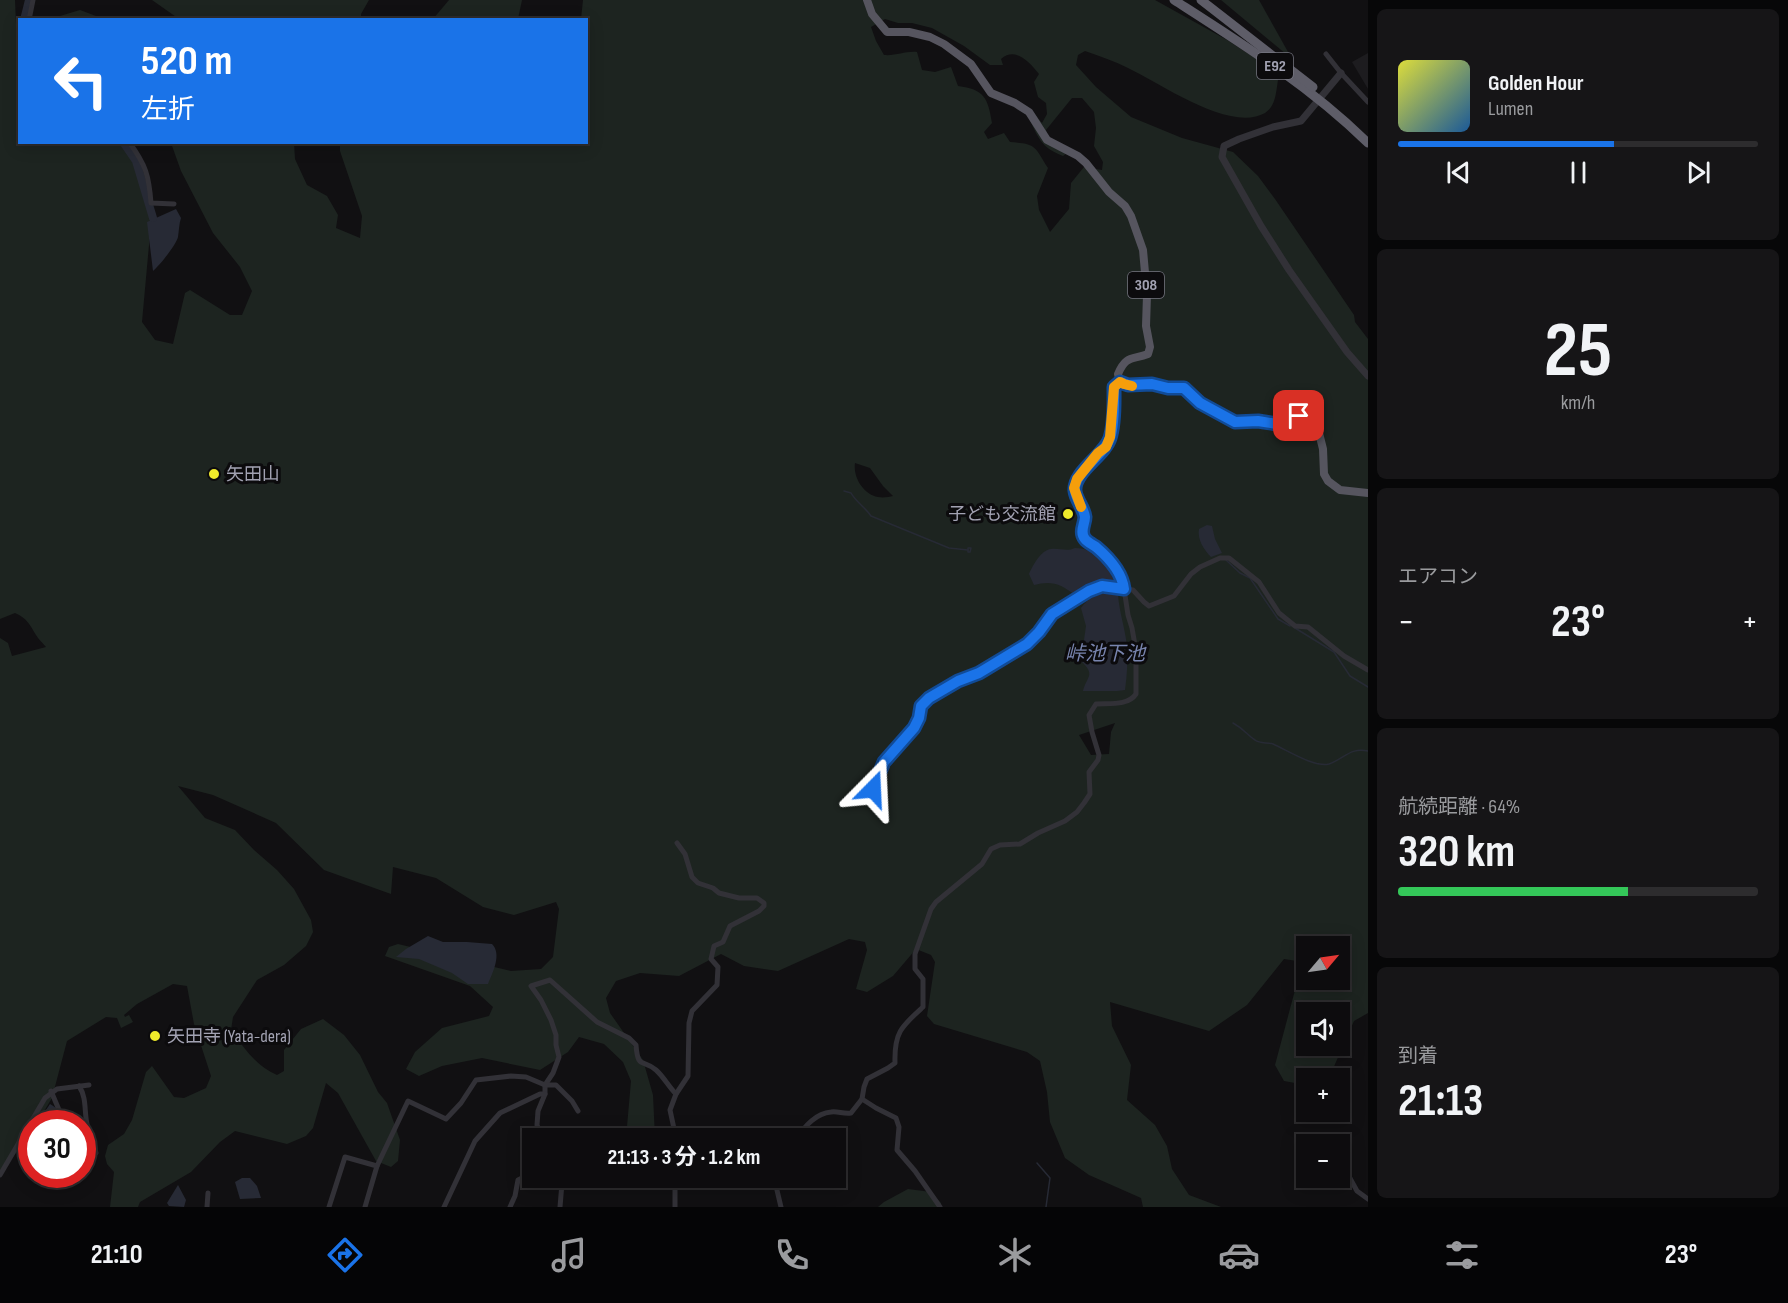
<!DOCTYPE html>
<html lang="ja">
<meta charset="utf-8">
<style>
body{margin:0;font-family:"Sofia Sans Condensed","Noto Sans JP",sans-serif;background:#161517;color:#f1f3f6;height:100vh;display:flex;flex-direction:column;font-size:22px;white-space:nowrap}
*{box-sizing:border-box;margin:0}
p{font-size:20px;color:#9a9b9e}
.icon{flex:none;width:33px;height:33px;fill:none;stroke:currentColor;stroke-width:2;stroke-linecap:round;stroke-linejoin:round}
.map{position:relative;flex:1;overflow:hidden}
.drawer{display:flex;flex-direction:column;gap:9px;padding:9px;background:#070708;width:420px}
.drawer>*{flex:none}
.guide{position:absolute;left:18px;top:18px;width:570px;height:126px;border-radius:0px;box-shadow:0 3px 15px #0003,0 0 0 2px #2d2c2e;background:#1a73e8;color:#fff;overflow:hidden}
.needle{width:39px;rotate:61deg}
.tools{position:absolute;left:1296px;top:936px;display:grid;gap:12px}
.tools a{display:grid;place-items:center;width:54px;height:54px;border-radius:0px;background:#0d0c0e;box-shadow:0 3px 15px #0003,0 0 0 2px #2d2c2e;font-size:30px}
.speed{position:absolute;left:18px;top:1110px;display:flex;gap:12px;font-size:30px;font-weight:700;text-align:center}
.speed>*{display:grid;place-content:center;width:78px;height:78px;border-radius:50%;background:#0d0c0e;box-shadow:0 3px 15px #0003,0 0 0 2px #2d2c2e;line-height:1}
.speed .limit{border:9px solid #d22;background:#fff;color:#111}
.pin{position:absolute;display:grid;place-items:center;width:51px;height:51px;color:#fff;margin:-26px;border-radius:12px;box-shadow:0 3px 9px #0006}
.me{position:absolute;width:66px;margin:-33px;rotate:21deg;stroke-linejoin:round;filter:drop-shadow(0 0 4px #0008)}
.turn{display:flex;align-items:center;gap:21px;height:126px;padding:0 24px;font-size:27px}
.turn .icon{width:78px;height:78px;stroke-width:2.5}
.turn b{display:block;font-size:42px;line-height:51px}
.big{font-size:45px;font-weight:700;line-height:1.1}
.drawer .widget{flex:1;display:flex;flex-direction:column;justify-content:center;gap:9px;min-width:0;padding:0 21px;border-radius:9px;background:#161517}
.drawer .dial{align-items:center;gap:0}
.dial b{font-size:78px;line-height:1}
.song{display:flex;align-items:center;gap:18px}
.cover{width:72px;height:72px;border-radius:9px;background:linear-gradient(135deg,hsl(60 70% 55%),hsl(210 70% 35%))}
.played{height:6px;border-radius:3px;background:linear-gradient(90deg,#1a73e8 60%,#2d2c2e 60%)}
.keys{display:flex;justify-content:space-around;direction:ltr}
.heat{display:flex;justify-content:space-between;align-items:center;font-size:33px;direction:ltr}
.charge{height:9px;border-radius:4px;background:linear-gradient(90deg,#34c759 64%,#2d2c2e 0)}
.trip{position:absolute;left:522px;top:1128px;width:324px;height:60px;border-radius:0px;background:#0d0c0e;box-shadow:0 3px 15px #0003,0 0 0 2px #2d2c2e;font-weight:700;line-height:60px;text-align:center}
.tabs{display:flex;height:96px;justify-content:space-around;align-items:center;background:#050506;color:#9a9b9e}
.tabs .icon{width:42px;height:42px}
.tabs .current{color:#1a73e8}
.tabs b{font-size:27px;color:#f1f3f6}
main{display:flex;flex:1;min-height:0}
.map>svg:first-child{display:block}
.built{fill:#1d1c1f}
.green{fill:#1d2420;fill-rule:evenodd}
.water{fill:#272a35}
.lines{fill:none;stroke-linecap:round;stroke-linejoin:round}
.stream{stroke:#272a35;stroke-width:1.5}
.river{stroke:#272a35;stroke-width:8}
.minor{stroke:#323137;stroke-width:5}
.tertiary{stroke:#323137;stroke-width:7}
.trunk{stroke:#56555f;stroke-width:8}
.motorway{stroke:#5e5d68;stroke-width:9}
.route-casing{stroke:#114b97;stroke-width:15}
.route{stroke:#1a73e8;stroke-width:10}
.slow{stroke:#f59e0b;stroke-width:10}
.poi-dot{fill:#efea2b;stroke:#0c0b0d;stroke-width:2}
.labels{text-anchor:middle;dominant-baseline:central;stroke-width:6;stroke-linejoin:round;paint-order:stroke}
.shield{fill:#0c0b0d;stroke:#757580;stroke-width:1.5}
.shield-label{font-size:16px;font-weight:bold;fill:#a2a2b2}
.poi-label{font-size:18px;fill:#a2a2b2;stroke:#0c0b0d;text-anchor:start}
.water-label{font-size:20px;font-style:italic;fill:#7884ae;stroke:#0c0b0d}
</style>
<main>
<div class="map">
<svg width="1368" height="1207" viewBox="0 0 1368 1207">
<rect width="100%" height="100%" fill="#111012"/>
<polygon class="built" points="1368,53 1368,89 1352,62"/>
<g class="green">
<path d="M0 0H15L18 72 20 74V142L129 143 149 177 152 212 142 322 155 340 173 344 185 293 190 290 230 315H242L252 291 240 267 213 233 181 171 171 143H294L295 159 307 185 327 196 338 215 336 228 360 238 362 216 340 151V143L586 142V20L581 19 583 0H1155L1227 40 1261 62 1278 80C1276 92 1276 106 1265 113 1230 133 1160 83 1128 68 1114 61 1099 56 1085 51L1078 55 1076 65 1096 87 1131 117 1182 138 1233 152 1258 176 1275 199 1354 315 1355 322 1368 339V1013L1354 1021 1332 1071 1319 1078H1306V1085L1284 1081 1275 1065 1298 979 1297 961 1284 959 1247 1005 1209 1031 1110 1002 1112 1026 1131 1065 1127 1100 1155 1125 1167 1146 1172 1169 1189 1195 1221 1207H1143L1141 1198 1089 1175 1065 1158 1050 1122 1047 1092 1040 1061 1027 1052 934 1024 927 1016 935 962 931 955 916 949 893 976 867 992 856 989 867 950 865 942 849 939 778 971 744 966 721 954 679 976 640 973 616 981 606 998 610 1013 643 1060 653 1095 655 1138H626L631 1081 623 1062 604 1044 579 1037 568 1052 540 1070 482 1058 442 1066 419 1076 406 1069 415 1052 442 1028 489 1016 493 1007 470 986 385 956 389 947 398 944 511 971 541 969 553 957 559 909 556 902 514 915 483 907 436 878 393 867 391 894 324 870 276 823 213 795 178 786 205 818 235 830 254 850 277 870 294 889 311 920 313 932 306 946 284 965 257 980 233 1017 231 1030C244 1048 256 1066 277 1075L284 1071V1050L301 1029 323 1019 344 1035 360 1055 378 1092 387 1103 400 1140 398 1161 391 1167 376 1161 338 1093 326 1083 313 1128 306 1136 287 1144 235 1131 220 1142 191 1172 140 1202 138 1207H110L114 1172 107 1164 105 1156 108 1145 124 1134 132 1120 146 1072 152 1066 174 1097 184 1098 206 1088 211 1076 194 1024 187 986 173 984 137 1004 124 1015 125 1017 129 1015 133 1022 121 1028 117 1018 106 1017 67 1041 52 1098 37 1123 32 1124 31 1132 0 1175V638L8 643 12 656 46 647C43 643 39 640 36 635 30 625 27 618 15 613L0 619ZM885 19 898 23H912L932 28 964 46 990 65H1003L1001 59C1016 46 1030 63 1039 74L1034 82 1038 97 1046 103 1047 114 1042 123 1034 113 1028 116C1038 137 1040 147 1063 156L1071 150 1048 137 1046 130 1072 98H1082L1094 112 1096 128 1094 146 1103 162 1102 170 1084 167 1071 183 1069 209 1050 232 1039 210 1037 196 1048 168C1034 146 1037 144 1010 142L1004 133 988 139 984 132 992 123C988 98 984 89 958 86L951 67 935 72 922 70 917 52C905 51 896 56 884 55L876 41 871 27ZM855 463 870 468 883 486 893 496C889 497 883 498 878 497 863 494 853 477 855 463ZM1115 723 1111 732 1109 754 1091 755 1079 735ZM1306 946H1340V980H1306ZM1306 1012H1340V1046H1306Z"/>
<polygon points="152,0 369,0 361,14 361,19 179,19"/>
<polygon points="449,0 522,0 518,19 433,19"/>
<polygon points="1221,0 1259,0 1292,59"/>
<polygon points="80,10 104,19 59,19 60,16"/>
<polygon points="908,1189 931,1192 941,1203 940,1207 878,1207 884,1202"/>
</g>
<g class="water">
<path d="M176 209 181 218C179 224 179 230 178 237 176 245 160 265 153 271L147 222Z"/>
<path d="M1207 525 1212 526 1215 539 1222 553 1211 557C1204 550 1197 539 1199 529Z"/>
<path d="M1075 548C1092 548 1102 559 1111 572V575L1115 581 1113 584 1097 582 1076 596C1062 584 1051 580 1034 585L1029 574C1033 565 1041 550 1051 549 1060 548 1067 552 1075 548Z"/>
<path d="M1109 593 1118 594C1119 611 1125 628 1127 646 1128 661 1127 675 1125 690L1117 691H1083C1087 676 1096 675 1081 661L1086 626 1081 608C1088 598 1097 594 1109 593Z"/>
<path d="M428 936 443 942H467L492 944C502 954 493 972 488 984H468L452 973 419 959 396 957 406 949Z"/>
<path d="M50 1104C58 1108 62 1115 64 1123H47L40 1119Z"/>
<polygon points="242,1178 250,1178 257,1186 261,1198 240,1199 235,1182"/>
<polygon points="178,1185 186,1200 184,1207 169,1206 167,1203"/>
</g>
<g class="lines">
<g class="stream">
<path d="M844 491 851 493C856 502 865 507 871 516L949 548 968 550"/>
<polygon points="968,548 971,548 970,552 968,552"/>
<polyline points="1226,560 1240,573 1250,578 1278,619 1290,626"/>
<polyline points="1295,628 1334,652 1350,676 1368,687"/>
<path d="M1233 723C1244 729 1247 735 1255 740 1260 744 1267 742 1273 744 1287 750 1315 768 1329 764 1344 759 1350 747 1368 751"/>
<polyline points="1037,1163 1050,1178 1046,1207"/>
</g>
<g class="river">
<polyline points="24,20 29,0"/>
<polyline points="20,36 20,50"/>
<polyline points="123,142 136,161 153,218"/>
</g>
<g class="minor">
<polyline points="29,20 33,0"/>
<polyline points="1326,54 1341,73 1368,102"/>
<path d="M129 142C146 165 149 176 151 203L174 204"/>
<polyline points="865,801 873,789 883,762 914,728 919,718 921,706 929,698 958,682 979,673 1027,644 1039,632 1052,614 1089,591 1103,586 1133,590 1144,602 1149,606 1174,596 1191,574 1200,567 1220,558 1229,558 1259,582 1279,613 1295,626 1308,627 1344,656 1368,670"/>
<path d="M79 1086C87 1098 84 1111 87 1124 89 1134 94 1143 96 1153L90 1158 82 1159"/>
<polyline points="51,1091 65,1124"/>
<polyline points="862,1099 876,1108 896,1118 899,1127 897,1150 915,1171 940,1207"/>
<path d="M542 1138 537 1125 538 1111 545 1094V1085L553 1073 559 1057 556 1045V1035L551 1020 541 1000 531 986 550 980 597 1022 629 1038 636 1045C638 1070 642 1058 656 1070 663 1076 669 1087 676 1094"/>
<polyline points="676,1138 670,1110 676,1094 688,1076 689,1023 692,1011 717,985 718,967 711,959 714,946 723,942 730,926 759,911 764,906 764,903 757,898 739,898 719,893 713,888 698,883 692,877 685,854 677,843"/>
<path d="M798 1138C804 1126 817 1113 831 1112 838 1111 843 1114 851 1113L862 1099 864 1087 867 1079 888 1068 895 1063C894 1032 902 1026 923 1007V979L915 969V954L931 909 936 902 982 864 991 849 1000 845 1020 844 1038 833 1065 821 1077 812 1084 803 1090 794 1089 772 1098 760 1099 755 1092 732 1089 715 1096 704C1109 703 1128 706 1136 694V651L1132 628 1128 615 1123 582 1117 570 1106 556 1084 537 1082 530 1085 514 1074 488 1077 479 1098 453 1106 447 1110 437 1114 386 1120 382"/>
<polyline points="1340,1160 1357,1191 1368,1199"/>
<polyline points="0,1175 45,1098 57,1089 89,1085"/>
<polyline points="37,1178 38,1174"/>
<polyline points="537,1178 562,1188"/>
<polyline points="777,1178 776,1186 781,1207"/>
<polyline points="207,1207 208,1193"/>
<polyline points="329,1207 345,1157 377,1166"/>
<polyline points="365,1207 377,1166 408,1101 446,1119 461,1103 476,1080 511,1076 526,1077 545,1085 556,1085 572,1101 578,1111"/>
<polyline points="444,1207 475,1141 500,1113 540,1094 545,1094"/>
<polyline points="510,1207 515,1196 518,1180 526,1176 532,1176"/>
<polyline points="560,1207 562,1183 561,1178"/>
<polyline points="675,1207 675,1189 677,1178"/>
</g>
<polyline class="tertiary" points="1341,73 1301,121 1273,127 1239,139 1224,146 1222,157 1261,226 1289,270 1347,352 1368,376"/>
<path class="trunk" d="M867 0 872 14 887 32H909L930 37 944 44 971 64 991 93 1015 103 1029 112 1047 140 1078 156 1086 163 1109 192 1125 206 1131 216 1143 250 1147 295 1146 326 1150 347 1148 354C1132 360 1126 355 1118 374L1120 382 1124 384 1133 386 1152 384 1168 388H1184L1200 403 1235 422 1259 421 1277 424 1299 416 1308 420 1314 424 1318 429 1323 449 1324 474 1328 481 1340 490 1368 493"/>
<g class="motorway">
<path d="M1174 0C1241 43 1310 86 1368 143"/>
<polyline points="1201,0 1313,87"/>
</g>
</g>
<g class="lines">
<g class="route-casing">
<path id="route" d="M873 789 884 762 914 728 919 718 921 706 929 698 958 681 979 673 1027 644 1039 632 1052 614 1089 591 1102 586 1124 589C1122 572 1109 558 1096 547 1093 545 1087 542 1085 539 1079 532 1085 524 1085 517 1084 508 1076 500 1075 491 1073 472 1105 455 1110 438 1115 423 1114 402 1114 387L1120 382 1128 385 1152 384 1168 388H1184L1200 403 1235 422 1258 421 1277 424 1290 418 1299 416"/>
</g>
<use href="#route" class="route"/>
<polyline class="slow" points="1081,507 1074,488 1077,479 1098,453 1106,447 1110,437 1114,387 1120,382 1124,384 1132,386"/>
</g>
<g class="poi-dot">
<circle cx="214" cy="474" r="6"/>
<circle cx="1068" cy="514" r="6"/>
<circle cx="155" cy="1036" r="6"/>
</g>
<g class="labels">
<g class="shield">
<rect x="1257" y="53" width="36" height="26" rx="4.5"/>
<rect x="1128" y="272" width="36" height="26" rx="4.5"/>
</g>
<g class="shield-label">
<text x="1275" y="66">E92</text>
<text x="1146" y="285">308</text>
</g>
<g class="poi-label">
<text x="226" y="474">矢田山</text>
<text x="1056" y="514" text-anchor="end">子ども交流館</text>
<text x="167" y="1036">矢田寺 (Yata-dera)</text>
</g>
<g class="water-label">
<text x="1105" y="654">峠池下池</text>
</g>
</g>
</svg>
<div class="tools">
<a><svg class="needle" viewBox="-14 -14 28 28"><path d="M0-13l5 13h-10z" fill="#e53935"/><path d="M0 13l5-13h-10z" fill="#9a9b9e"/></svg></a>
<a><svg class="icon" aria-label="sound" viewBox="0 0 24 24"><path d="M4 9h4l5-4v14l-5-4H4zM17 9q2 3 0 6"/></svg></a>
<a>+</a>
<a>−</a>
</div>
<div class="speed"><div class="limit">30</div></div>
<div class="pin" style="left:1299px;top:416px;background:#d93025"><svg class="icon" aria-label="arrive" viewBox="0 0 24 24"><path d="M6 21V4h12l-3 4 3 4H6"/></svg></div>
<svg class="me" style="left:873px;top:789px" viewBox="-20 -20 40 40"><path d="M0-17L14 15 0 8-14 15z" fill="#1a73e8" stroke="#fff" stroke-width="4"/></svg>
<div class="trip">21:13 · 3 分 · 1.2 km</div>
<div class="guide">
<div class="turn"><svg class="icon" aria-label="left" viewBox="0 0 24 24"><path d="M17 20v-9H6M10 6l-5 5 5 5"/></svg><div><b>520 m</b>左折</div></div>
</div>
</div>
<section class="drawer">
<div class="widget">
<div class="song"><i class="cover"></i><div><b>Golden Hour</b><p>Lumen</p></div></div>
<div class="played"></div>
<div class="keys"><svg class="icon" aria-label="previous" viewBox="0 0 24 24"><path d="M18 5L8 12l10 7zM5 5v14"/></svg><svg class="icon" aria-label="pause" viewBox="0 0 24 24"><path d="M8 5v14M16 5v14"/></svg><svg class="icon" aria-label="next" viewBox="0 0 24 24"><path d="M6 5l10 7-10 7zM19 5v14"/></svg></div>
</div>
<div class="widget dial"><b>25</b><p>km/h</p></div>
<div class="widget"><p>エアコン</p>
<div class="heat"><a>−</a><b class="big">23°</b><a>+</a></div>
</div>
<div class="widget"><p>航続距離 · 64%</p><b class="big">320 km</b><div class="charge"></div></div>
<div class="widget"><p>到着</p><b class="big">21:13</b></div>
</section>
</main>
<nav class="tabs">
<b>21:10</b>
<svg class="icon current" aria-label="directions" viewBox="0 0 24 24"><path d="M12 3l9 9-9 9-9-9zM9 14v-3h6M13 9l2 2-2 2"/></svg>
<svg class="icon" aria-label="music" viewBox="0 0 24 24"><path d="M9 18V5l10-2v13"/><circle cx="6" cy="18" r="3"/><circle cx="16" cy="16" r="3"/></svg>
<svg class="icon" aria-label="phone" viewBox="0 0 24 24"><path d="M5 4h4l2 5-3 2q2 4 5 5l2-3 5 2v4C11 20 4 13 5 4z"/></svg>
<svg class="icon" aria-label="climate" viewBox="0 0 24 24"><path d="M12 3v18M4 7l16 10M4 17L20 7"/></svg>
<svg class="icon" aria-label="car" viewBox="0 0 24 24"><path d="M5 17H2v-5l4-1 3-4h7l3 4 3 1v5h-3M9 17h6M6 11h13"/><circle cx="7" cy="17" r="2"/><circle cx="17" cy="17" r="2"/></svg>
<svg class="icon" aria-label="filters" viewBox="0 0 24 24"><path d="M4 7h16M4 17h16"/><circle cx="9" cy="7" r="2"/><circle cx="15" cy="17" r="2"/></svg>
<b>23°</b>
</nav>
